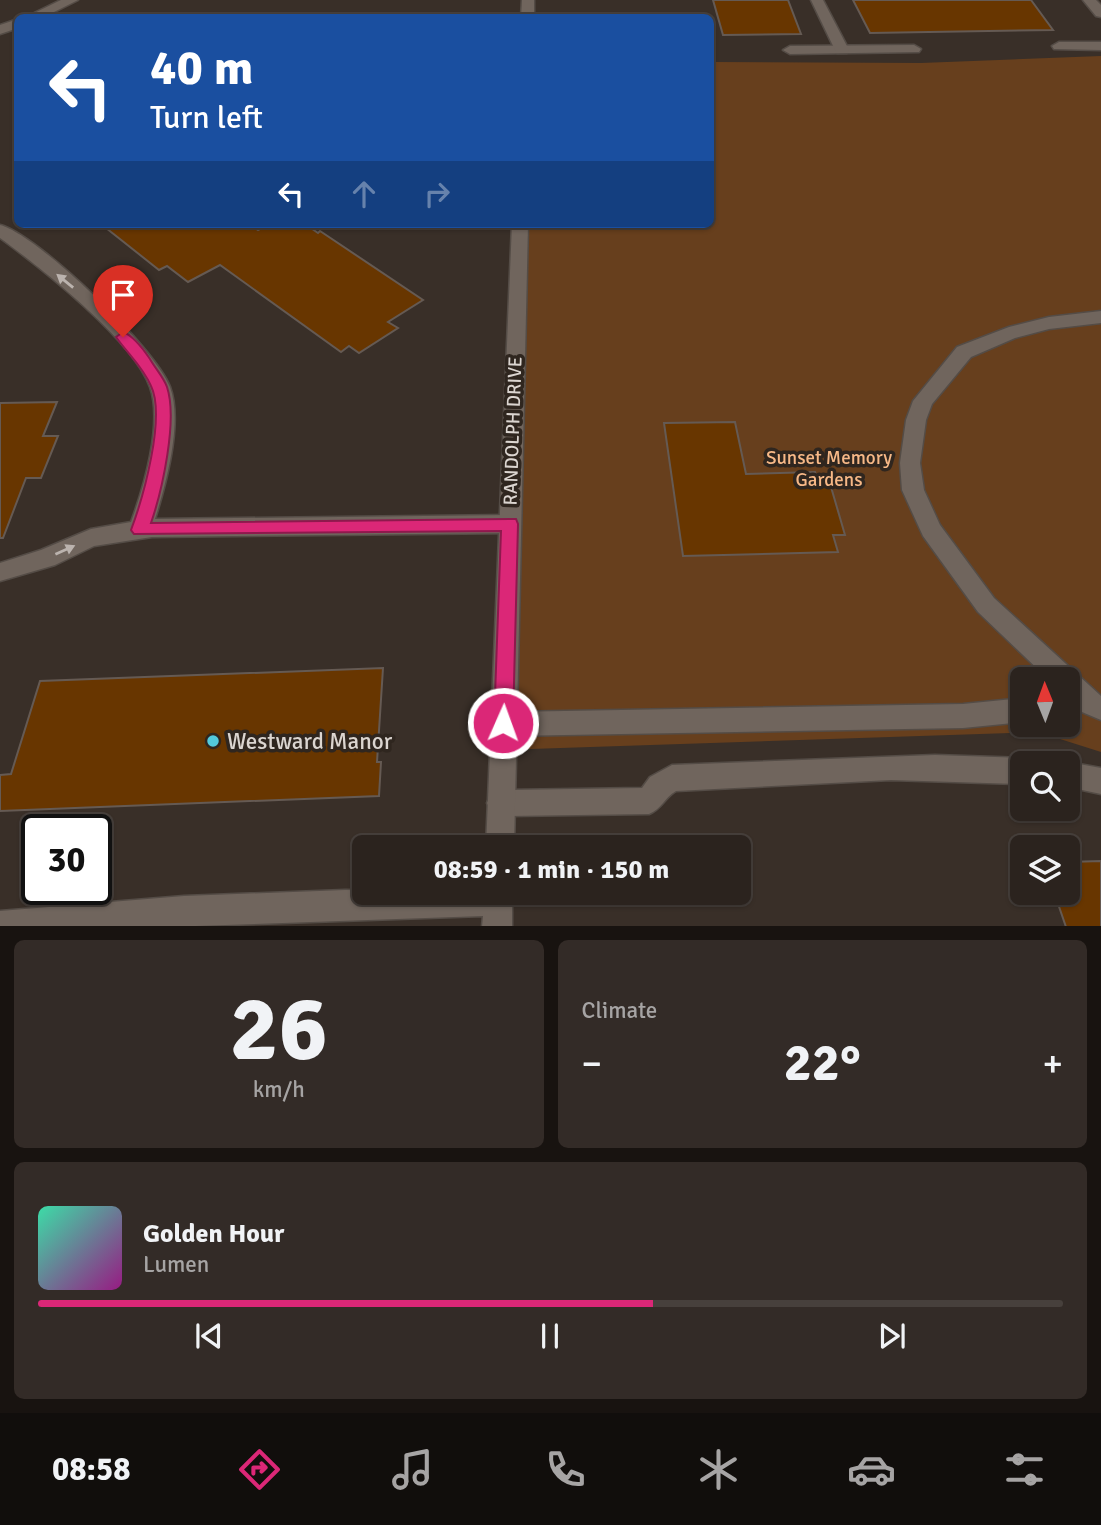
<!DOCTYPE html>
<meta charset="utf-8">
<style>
body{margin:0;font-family:Signika,sans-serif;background:#332b27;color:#f1f3f6;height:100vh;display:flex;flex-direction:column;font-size:26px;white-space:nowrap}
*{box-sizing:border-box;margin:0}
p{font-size:23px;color:#a6a4a4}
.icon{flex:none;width:38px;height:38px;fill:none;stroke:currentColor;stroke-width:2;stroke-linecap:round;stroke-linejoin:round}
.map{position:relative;height:926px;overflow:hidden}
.panel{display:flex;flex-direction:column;gap:14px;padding:14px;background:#181310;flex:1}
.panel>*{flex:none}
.banner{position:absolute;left:14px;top:14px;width:700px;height:214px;border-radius:10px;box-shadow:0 2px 5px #0004,0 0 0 2px #47403c;background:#1a4fa0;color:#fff;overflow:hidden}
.needle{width:46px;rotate:359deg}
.controls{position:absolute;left:1010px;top:667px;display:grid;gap:14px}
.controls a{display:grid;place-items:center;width:70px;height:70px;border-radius:10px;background:#2b231e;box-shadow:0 2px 5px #0004,0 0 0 2px #47403c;font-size:35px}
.speed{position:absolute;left:21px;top:814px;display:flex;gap:14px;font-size:35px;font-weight:700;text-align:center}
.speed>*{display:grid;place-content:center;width:91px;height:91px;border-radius:50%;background:#2b231e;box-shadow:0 2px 5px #0004,0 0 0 2px #47403c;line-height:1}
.speed .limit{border:4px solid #111;border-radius:10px;background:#fff;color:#111}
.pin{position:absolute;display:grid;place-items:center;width:60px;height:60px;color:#fff;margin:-72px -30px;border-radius:50% 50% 50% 0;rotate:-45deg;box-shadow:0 0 7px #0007}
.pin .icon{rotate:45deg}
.me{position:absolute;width:77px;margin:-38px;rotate:2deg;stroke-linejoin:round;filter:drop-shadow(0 0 5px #0008)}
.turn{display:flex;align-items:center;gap:24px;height:147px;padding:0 21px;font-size:32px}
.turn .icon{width:91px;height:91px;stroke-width:2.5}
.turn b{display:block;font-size:49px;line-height:60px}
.lanes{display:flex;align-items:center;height:66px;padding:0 21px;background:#0003;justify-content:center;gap:35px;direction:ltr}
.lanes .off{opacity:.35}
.big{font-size:52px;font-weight:700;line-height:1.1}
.panel .card{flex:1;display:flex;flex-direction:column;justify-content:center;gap:10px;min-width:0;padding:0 24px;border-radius:10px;background:#332b27}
.panel .dial{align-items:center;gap:0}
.dial b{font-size:91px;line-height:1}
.song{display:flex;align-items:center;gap:21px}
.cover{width:84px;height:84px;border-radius:10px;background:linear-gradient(135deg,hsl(160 70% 55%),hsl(310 70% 35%))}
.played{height:7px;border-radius:4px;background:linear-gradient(90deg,#db2777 60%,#47403c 60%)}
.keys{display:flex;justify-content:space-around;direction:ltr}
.heat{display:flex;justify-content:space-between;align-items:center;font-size:38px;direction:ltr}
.panel .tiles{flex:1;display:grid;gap:14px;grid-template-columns:1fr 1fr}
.card:last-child{grid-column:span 2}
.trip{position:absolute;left:352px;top:835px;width:399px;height:70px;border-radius:10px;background:#2b231e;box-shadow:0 2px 5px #0004,0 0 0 2px #47403c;font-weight:700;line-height:70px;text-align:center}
.tabs{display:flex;height:112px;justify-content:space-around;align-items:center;background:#110e0c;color:#a6a4a4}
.tabs .icon{width:49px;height:49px}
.tabs .selected{color:#db2777}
.tabs b{font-size:32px;color:#f1f3f6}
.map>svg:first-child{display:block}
.green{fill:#673f1d;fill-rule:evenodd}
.building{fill:#683600;stroke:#655a53;stroke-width:2}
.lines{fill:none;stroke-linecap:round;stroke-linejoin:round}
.lane-casing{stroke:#544c46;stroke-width:3}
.street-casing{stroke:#544c46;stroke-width:3}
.lane{fill:#70655d;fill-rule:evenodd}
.street{fill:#70655d;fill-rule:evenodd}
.oneway{fill:#bbb3ae}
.route{fill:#db2777;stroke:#8e194d;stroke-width:2}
.poi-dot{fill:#53cadc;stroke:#2f261f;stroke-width:2.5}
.labels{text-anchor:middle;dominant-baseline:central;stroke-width:7;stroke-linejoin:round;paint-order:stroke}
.street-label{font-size:19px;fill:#dbd5d0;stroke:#2f261f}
.park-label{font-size:19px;fill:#f8b987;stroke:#2f261f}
.near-poi-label{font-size:23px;fill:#dbd5d0;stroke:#2f261f;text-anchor:start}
</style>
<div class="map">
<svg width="1101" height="927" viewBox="0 0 1101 927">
<rect width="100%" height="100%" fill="#392f28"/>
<path class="green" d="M1101 56V752L1038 732 503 750 520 224H710L711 62 921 63ZM1022 679H1068V724H1022Z"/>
<g class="building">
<polygon points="713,0 788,0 801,34 723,35"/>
<polygon points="853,0 1031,0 1053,30 870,33"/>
<polygon points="101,224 249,224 258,230 269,224 305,224 318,233 320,231 423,300 388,322 398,328 359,353 349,346 341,352 220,265 188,282 167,266 159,270"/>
<polygon points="57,402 43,436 58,436 41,478 26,478 3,538 0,538 0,403"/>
<polygon points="735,422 746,474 815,472 820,487 831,487 845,535 833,535 838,552 683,556 664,423"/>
<polygon points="383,668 377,762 381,762 379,796 0,811 0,775 11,774 40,681"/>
<polygon points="1101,861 1101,927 1066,927 1054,892 1068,892 1068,862"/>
</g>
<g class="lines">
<g class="lane-casing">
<g id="lane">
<polygon points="61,0 78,0 42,18 24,18"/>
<polygon points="18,19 18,28 0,34 0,25"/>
<polygon points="1059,42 1101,42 1101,50 1054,49 1052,46"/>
<polygon points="914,45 921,49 919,52 790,54 783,50 790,46"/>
<path d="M0 225C37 234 156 349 170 387 183 422 166 484 155 519L510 515 518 518 521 524 518 530 510 533 152 537 94 546 55 565 0 581V563L41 550 91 529 131 522C144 487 163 423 150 387 134 341 40 267 0 238Z"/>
<polygon points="1101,311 1101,323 1049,329 1015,338 971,357 932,404 926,420 920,463 924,490 940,525 994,598 1101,696 1101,720 1082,712 1068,697 1068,679 1048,679 978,612 923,536 902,490 900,463 906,420 913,401 957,347 1009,327 1049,317"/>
<polygon points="1022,698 1022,722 963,728 504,736 495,732 491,724 495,716 504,712 963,704"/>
<path d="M935 755 1022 758 1032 763H1022V784L891 780 676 791C664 798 662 809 649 814L501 816 491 812 487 803 491 794 501 790 642 788 650 777 672 765Z"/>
<polygon points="1068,762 1101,768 1101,794 1068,787"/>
</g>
</g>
<g class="street-casing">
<g id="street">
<polygon points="522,0 534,0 534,18 521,18"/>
<polygon points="811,0 823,0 849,50 847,53 837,53 835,50"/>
<polygon points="1083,0 1096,0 1101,5 1101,17 1096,16"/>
<polygon points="512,224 528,224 514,847 486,847"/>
<polygon points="345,890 512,892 512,927 482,927 483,916 167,927 0,927 0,911 184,896"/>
</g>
</g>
<use href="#lane" class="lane"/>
<use href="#street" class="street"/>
</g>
<defs><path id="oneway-solid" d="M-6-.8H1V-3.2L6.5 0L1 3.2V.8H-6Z" transform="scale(1.75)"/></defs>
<g class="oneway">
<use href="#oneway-solid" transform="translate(65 281) rotate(-141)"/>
<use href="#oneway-solid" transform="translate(65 550) rotate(-24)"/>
</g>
<path class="route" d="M123 332C134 336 144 350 150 359 155 368 164 378 167 387 178 420 162 491 151 523L516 519 518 524 513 723 510 730 503 732 497 730 494 723 501 531 134 534 131 530C143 498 166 417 151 386 143 367 128 354 116 337Z"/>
<circle class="poi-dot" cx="213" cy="741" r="7"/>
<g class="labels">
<g class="street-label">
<text transform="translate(513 431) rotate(-88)">RANDOLPH DRIVE</text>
</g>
<g class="park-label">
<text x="829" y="458">Sunset Memory<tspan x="829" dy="22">Gardens</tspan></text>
</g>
<g class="near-poi-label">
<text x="227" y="741">Westward Manor</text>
</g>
</g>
</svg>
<div class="controls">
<a><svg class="needle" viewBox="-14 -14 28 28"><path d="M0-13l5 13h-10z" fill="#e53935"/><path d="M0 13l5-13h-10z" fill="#a6a4a4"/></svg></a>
<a><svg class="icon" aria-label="search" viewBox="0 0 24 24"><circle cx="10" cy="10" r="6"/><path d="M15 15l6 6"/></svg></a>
<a><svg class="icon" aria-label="layers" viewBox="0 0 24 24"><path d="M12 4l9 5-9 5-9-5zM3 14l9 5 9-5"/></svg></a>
</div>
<div class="speed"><div class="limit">30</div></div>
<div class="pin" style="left:123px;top:337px;background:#d93025"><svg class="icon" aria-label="arrive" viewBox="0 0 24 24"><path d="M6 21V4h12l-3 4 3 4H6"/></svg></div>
<svg class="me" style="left:503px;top:723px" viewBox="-20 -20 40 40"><circle r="17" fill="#db2777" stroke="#fff" stroke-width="3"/><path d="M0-11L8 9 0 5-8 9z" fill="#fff"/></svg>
<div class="trip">08:59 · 1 min · 150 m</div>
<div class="banner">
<div class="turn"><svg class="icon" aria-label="left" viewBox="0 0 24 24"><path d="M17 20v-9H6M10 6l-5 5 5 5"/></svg><div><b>40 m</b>Turn left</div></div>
<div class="lanes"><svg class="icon" aria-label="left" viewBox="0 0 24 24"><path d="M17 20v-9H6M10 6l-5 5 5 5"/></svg><svg class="icon off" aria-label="ahead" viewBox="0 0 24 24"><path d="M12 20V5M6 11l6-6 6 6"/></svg><svg class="icon off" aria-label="right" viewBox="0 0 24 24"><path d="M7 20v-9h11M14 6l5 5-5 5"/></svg></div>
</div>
</div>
<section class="panel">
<div class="tiles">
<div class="card dial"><b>26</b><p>km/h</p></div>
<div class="card"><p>Climate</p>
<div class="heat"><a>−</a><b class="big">22°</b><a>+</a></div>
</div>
<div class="card">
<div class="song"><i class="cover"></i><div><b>Golden Hour</b><p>Lumen</p></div></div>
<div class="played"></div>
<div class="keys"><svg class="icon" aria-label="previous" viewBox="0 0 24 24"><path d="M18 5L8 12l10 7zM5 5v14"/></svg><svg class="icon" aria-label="pause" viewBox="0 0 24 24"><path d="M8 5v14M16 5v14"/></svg><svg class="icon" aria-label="next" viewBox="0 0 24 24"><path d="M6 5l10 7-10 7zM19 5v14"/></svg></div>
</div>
</div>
</section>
<nav class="tabs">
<b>08:58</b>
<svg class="icon selected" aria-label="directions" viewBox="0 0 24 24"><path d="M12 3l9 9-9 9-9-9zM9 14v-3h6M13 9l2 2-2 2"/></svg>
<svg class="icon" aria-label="music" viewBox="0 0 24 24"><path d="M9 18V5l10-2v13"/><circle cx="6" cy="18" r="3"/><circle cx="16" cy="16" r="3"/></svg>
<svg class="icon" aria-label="phone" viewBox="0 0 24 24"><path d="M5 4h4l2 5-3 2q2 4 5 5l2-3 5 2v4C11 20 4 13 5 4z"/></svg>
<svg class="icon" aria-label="climate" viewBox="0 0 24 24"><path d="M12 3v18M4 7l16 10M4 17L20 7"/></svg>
<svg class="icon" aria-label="car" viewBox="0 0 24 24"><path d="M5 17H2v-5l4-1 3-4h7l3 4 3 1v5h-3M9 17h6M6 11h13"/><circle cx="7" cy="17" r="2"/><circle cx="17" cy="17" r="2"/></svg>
<svg class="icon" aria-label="filters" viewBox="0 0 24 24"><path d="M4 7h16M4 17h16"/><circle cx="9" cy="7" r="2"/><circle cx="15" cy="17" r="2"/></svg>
</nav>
